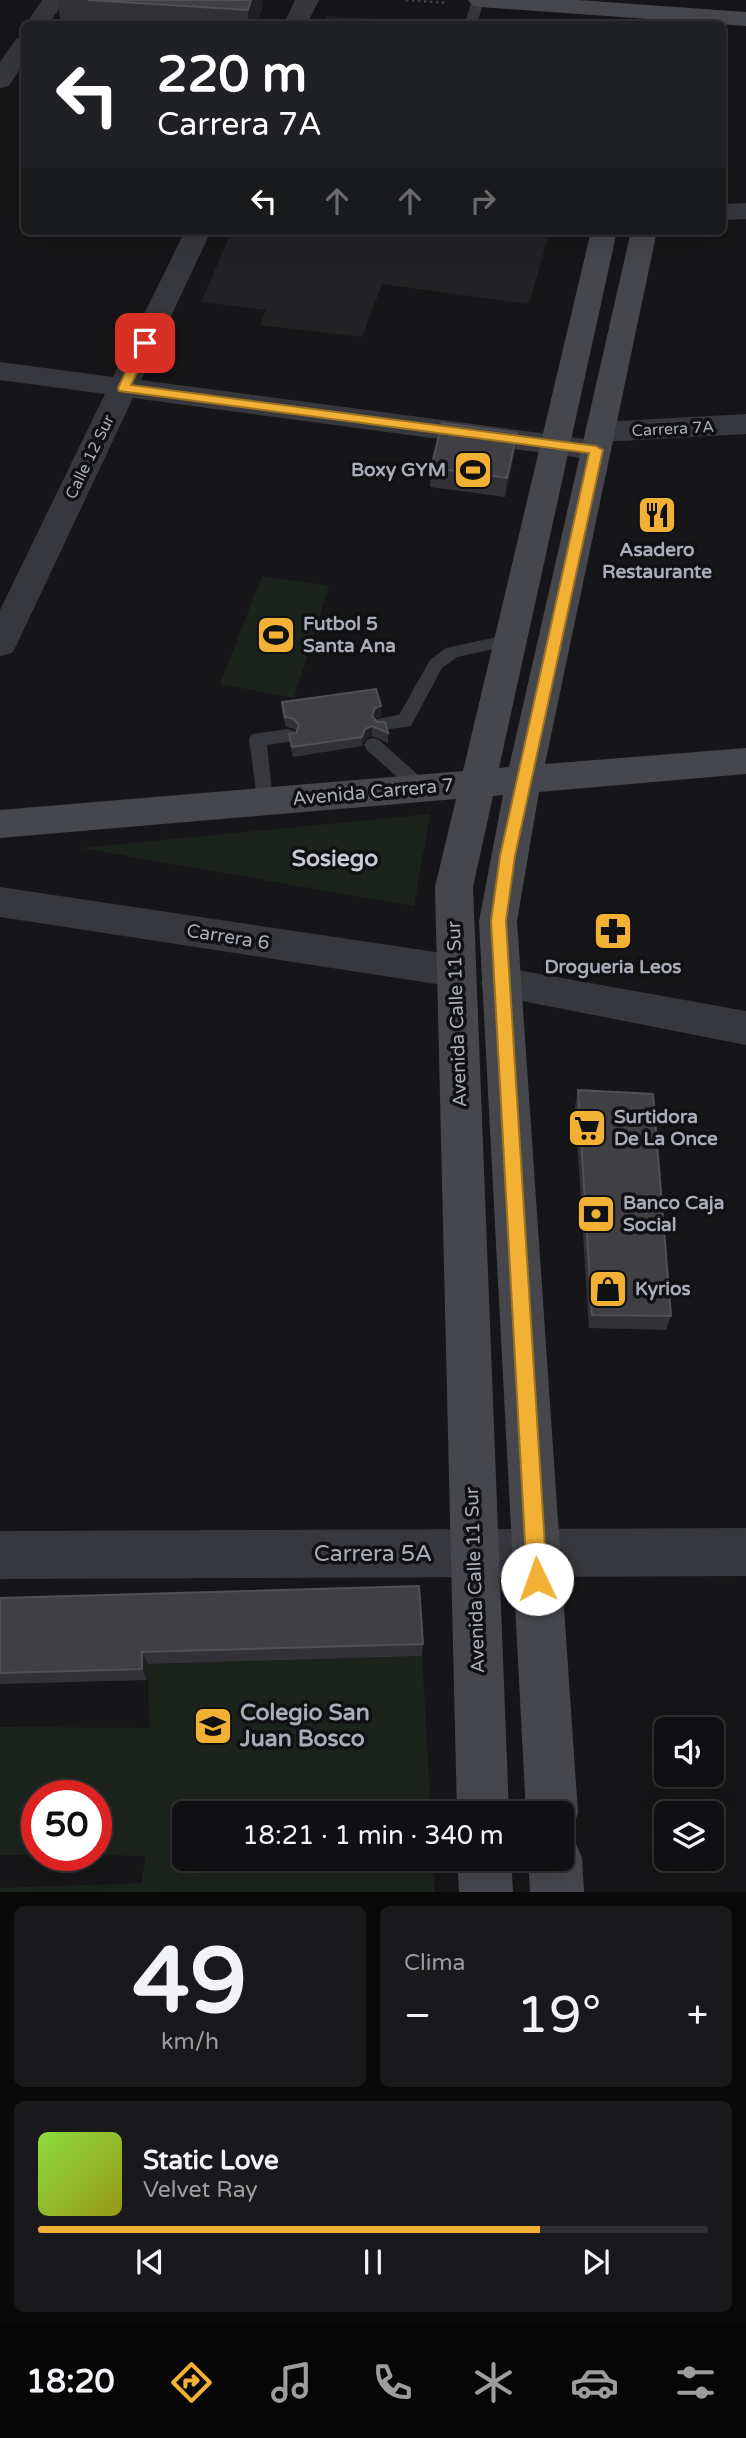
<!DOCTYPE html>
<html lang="es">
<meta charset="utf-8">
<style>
body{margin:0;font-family:"Varela Round",sans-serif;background:#19191b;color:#f1f3f6;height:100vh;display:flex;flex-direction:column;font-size:26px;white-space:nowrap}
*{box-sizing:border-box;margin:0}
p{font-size:23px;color:#9c9d9f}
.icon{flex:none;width:38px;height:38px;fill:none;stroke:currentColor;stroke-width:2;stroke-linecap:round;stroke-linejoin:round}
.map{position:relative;height:1892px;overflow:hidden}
.drawer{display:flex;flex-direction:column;gap:14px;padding:14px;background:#09090a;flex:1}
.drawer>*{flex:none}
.banner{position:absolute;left:21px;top:21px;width:705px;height:214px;border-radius:10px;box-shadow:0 7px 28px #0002,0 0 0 2px #303032;background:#202124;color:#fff;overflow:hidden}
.fabs{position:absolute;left:654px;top:1717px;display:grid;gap:14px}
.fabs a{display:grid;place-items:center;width:70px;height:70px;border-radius:10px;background:#101012;box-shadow:0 7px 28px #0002,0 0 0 2px #303032;font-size:35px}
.speed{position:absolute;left:21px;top:1780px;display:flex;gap:14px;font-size:35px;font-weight:700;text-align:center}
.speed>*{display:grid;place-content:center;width:91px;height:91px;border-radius:50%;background:#101012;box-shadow:0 7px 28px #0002,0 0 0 2px #303032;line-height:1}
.speed .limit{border:10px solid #d22;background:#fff;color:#111}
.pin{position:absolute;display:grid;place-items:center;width:60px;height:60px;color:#fff;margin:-30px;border-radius:14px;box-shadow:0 4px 10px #0006}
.me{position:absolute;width:77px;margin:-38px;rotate:357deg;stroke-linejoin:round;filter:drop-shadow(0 0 5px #0008)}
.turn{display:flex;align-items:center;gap:24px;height:147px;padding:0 21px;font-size:32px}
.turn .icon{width:91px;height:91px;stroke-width:2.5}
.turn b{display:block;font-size:49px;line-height:60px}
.lanes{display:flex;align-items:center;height:66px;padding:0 21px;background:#0003;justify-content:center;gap:35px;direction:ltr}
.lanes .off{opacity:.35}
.big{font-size:52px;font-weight:600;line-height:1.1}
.drawer .card{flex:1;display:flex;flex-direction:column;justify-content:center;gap:10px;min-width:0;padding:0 24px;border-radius:10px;background:#19191b}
.drawer .dial{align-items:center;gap:0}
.dial b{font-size:91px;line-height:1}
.song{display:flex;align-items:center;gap:21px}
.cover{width:84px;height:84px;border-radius:10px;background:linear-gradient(135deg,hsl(90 70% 55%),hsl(60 70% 35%))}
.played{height:7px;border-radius:4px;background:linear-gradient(90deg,#f2b134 75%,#303032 75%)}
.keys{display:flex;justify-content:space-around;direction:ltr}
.heat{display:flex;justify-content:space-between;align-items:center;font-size:38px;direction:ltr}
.drawer .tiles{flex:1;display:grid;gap:14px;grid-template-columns:1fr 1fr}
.card:last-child{grid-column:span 2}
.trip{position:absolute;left:172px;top:1801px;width:402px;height:70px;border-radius:10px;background:#101012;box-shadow:0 7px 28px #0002,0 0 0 2px #303032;font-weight:600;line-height:70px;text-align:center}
.tab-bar{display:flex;height:112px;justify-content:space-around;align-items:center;background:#060607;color:#9c9d9f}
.tab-bar .icon{width:49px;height:49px}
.tab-bar .current{color:#f2b134}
.tab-bar b{font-size:32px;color:#f1f3f6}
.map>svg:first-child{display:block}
.built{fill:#222225}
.green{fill:#1c231d}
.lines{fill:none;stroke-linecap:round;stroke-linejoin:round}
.path{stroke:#3d3f44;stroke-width:2.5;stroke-dasharray:2.5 3.5;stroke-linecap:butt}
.service{fill:#37383d;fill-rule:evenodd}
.minor{fill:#37383d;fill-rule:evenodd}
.secondary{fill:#45474d;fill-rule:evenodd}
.wall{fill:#323236}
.shaded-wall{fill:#212124}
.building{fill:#3f3f44;stroke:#4f5156;stroke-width:2}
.route{fill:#f2b134;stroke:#9d7322;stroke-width:2}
.labels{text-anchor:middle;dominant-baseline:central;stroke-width:7;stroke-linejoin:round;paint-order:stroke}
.far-street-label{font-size:16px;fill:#a8adb8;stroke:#111113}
.poi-label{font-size:19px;font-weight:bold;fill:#a8adb8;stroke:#111113;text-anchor:start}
.street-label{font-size:19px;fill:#a8adb8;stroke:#111113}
.quarter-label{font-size:23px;font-weight:bold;fill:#c9ccd4;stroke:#111113}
.near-street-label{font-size:23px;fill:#a8adb8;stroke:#111113}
.near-poi-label{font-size:23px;font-weight:bold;fill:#a8adb8;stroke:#111113;text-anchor:start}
</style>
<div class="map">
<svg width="746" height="1892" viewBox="0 0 746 1892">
<rect width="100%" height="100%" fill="#161618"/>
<g class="built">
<polygon points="327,16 469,24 323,24"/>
<polygon points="232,231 550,231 529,304 382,284 362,337 260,325 266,310 201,302"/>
</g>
<g class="green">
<polygon points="262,576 329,586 294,698 220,684"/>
<polygon points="430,814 414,906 81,848"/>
<polygon points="422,1656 431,1813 184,1813 184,1858 433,1859 435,1892 0,1892 0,1888 142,1883 145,1856 96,1855 96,1796 37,1796 37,1855 0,1855 0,1727 149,1728 148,1664"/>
</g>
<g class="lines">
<polyline class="path" points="406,0 448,3"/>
<g class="service">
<polygon points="472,0 484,0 477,24 465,24"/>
<polygon points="511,634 519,640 517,644 457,657 442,668 411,726 383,730 377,729 374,724 377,719 399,715 430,660 446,648"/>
<polygon points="288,729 294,731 297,736 294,741 267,745 273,801 270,806 258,806 249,739 252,734"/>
<polygon points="373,738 379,740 427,783 430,788 427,793 415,793 367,750 364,745 367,740"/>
</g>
<g class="minor">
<polygon points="42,0 66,0 48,24 26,24"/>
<polygon points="295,0 319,0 307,24 284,24"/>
<polygon points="24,37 24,62 9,86 0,88 0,62 16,39"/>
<polygon points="746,203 746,219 723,220 723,204"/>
<polygon points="185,231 211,231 141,380 592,440 585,432 589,425 600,422 746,414 746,434 602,442 607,443 611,450 607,457 596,460 133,398 17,644 12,653 0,656 0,610 105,394 0,380 0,362 113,377"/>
<polygon points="0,887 456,955 470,960 475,971 470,982 456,987 0,917"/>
<polygon points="501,967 746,1011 746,1045 487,994 481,983 487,972"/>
<polygon points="746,1528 746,1576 0,1579 0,1531"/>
</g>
<g class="secondary">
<polygon points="468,0 578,0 746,12 746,26 480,7 472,5"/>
<polygon points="591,231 617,231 499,768 509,767 631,231 657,231 545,764 746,748 746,774 539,792 517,921 578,1813 571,1832 563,1835 574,1839 582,1858 584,1892 530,1892 528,1858 562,1858 562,1813 526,1813 479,921 503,795 493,796 473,887 509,1813 457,1813 435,887 456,799 0,838 0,810 463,771"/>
<polygon points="457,1858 511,1858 513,1892 459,1892"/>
</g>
</g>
<g class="wall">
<polygon points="57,0 263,0 263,5 257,24 61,24"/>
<polygon points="515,452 505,497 430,487 431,468"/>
<polygon points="282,702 381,716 374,719 388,733 388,743 372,736 365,739 362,746 293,757 290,744 289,734 296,733 296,731 295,729 286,727 282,712"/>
<polygon points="578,1090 671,1316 666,1330 589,1328 575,1106"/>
<polygon points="0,1598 423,1644 422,1656 148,1664 147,1680 0,1684"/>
</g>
<g class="shaded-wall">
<polygon points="251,0 263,0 263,5 257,24 249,24 248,10"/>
<polygon points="517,433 515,452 505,497 507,478"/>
<polygon points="381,706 381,716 375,718 372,725 372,716 375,708"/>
<polygon points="372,726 372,736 365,739 362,746 362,737 365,729"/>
<polygon points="142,1652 148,1664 147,1680 142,1669"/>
</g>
<g class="building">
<polygon points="88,0 251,0 248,10"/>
<polygon points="442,423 517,433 507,478 431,468"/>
<polygon points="376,689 381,706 375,708 372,716 377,722 385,722 388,733 372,726 365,729 362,737 292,747 289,734 296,733 299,725 294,719 285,717 282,702"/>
<polygon points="578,1090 653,1094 671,1316 592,1315"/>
<polygon points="419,1586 423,1644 142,1652 142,1669 0,1673 0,1598"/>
</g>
<polygon class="route" points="145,339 151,343 131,385 596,446 603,450 515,856 506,921 547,1579 544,1586 537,1589 530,1586 527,1579 491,921 500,856 589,453 119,391 118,388 139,343"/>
<defs>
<g id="stadium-square" transform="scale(2.0125)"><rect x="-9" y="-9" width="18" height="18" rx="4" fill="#f2b134" stroke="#111113"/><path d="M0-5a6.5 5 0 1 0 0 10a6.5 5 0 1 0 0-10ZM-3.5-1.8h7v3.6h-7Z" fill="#111"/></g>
<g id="restaurant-square" transform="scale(2.0125)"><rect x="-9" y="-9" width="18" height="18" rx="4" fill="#f2b134" stroke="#111113"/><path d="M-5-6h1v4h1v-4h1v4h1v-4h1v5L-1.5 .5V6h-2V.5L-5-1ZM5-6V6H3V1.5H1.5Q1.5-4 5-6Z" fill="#111"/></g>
<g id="pharmacy-square" transform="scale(2.0125)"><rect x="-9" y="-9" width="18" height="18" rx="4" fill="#f2b134" stroke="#111113"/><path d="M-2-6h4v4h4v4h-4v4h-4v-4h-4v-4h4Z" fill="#111"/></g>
<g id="supermarket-square" transform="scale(2.0125)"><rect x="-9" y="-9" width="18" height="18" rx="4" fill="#f2b134" stroke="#111113"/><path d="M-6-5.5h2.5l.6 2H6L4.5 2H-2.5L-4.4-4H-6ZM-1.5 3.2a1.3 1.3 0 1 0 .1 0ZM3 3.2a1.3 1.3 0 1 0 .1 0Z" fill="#111"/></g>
<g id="bank-square" transform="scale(2.0125)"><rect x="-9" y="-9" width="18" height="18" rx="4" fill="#f2b134" stroke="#111113"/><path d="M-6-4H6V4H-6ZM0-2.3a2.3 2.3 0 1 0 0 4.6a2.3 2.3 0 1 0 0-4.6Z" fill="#111"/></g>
<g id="shop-square" transform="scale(2.0125)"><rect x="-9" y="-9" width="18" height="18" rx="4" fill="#f2b134" stroke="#111113"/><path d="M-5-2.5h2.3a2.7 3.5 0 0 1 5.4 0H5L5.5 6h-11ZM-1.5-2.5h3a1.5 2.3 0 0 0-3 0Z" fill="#111"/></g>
<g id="school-square" transform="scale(2.0125)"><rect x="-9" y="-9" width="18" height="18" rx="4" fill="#f2b134" stroke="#111113"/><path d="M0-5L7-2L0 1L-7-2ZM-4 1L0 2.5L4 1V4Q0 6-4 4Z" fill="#111"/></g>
</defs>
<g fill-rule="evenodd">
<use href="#stadium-square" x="473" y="470"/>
<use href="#restaurant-square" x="657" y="515"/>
<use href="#stadium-square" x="276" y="635"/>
<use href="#pharmacy-square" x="613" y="931"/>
<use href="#supermarket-square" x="587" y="1128"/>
<use href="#bank-square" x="596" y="1214"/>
<use href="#shop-square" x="608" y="1289"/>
<use href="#school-square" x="213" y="1726"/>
</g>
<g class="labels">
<g class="far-street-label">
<text transform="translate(673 429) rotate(-3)">Carrera 7A</text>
<text transform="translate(90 457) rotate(-64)">Calle 12 Sur</text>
</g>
<g class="poi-label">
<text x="446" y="470" text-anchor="end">Boxy GYM</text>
<text x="657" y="550" text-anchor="middle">Asadero<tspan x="657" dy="22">Restaurante</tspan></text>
<text x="303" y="624">Futbol 5<tspan x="303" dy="22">Santa Ana</tspan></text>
<text x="613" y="967" text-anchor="middle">Drogueria Leos</text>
<text x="614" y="1117">Surtidora<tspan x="614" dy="22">De La Once</tspan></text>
<text x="623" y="1203">Banco Caja<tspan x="623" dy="22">Social</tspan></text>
<text x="635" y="1289">Kyrios</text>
</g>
<g class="street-label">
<text transform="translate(373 792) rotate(-5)">Avenida Carrera 7</text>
<text transform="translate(228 937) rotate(9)">Carrera 6</text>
<text transform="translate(457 1014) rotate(-92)">Avenida Calle 11 Sur</text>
<text transform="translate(475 1580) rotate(-92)">Avenida Calle 11 Sur</text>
</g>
<g class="quarter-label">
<text x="335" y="859">Sosiego</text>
</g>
<g class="near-street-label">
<text x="373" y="1554">Carrera 5A</text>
</g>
<g class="near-poi-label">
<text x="240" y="1713">Colegio San<tspan x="240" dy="26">Juan Bosco</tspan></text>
</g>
</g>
</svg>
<div class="fabs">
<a><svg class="icon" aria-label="sound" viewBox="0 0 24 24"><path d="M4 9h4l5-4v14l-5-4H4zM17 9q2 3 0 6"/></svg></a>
<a><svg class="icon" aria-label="layers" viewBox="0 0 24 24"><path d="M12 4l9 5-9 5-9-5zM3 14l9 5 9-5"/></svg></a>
</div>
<div class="speed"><div class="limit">50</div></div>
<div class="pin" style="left:145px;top:343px;background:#d93025"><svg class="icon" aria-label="arrive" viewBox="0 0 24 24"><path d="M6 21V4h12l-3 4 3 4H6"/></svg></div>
<svg class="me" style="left:537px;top:1579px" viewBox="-20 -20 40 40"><circle r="19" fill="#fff"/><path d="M0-13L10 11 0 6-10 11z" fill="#f2b134"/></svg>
<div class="trip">18:21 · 1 min · 340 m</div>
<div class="banner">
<div class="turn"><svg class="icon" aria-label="left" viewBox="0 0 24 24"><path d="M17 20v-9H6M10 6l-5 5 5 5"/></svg><div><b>220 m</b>Carrera 7A</div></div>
<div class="lanes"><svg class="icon" aria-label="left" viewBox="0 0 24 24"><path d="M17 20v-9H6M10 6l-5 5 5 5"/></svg><svg class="icon off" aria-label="ahead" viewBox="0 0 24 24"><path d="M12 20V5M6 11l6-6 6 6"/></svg><svg class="icon off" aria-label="ahead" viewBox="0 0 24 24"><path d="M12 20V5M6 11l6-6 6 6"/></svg><svg class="icon off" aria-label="right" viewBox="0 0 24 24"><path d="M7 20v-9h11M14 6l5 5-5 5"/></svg></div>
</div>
</div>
<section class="drawer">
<div class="tiles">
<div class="card dial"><b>49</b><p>km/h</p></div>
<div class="card"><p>Clima</p>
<div class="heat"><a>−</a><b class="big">19°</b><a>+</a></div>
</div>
<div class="card">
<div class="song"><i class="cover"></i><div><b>Static Love</b><p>Velvet Ray</p></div></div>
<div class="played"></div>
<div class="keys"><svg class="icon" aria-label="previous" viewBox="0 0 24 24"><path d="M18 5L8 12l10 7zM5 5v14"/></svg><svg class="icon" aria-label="pause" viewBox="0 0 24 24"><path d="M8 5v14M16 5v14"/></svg><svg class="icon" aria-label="next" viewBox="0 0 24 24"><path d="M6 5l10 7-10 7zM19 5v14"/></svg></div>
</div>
</div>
</section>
<nav class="tab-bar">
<b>18:20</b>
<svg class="icon current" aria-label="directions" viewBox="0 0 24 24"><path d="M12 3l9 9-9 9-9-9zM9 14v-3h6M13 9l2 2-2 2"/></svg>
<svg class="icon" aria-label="music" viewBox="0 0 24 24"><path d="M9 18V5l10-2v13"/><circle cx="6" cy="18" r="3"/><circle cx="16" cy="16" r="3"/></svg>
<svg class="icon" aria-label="phone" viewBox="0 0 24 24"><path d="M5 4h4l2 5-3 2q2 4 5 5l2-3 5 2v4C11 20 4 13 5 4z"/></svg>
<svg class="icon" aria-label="climate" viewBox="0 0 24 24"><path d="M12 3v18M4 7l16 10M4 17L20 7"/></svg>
<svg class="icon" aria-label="car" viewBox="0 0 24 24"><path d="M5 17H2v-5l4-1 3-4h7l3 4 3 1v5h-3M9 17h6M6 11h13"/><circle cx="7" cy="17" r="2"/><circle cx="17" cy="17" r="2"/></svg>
<svg class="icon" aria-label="filters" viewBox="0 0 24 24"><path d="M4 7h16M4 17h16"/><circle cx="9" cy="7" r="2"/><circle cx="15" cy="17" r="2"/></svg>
</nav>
